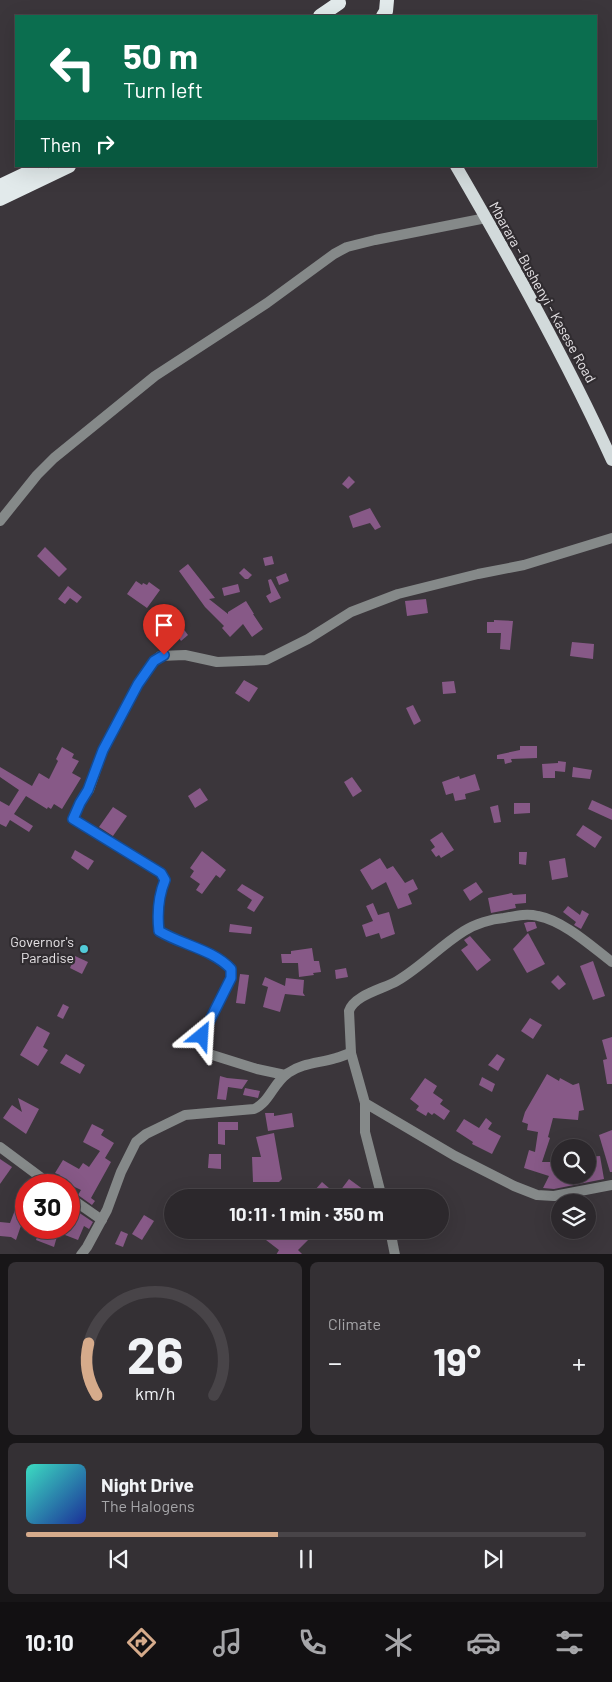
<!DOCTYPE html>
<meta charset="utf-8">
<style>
body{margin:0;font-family:Barlow,sans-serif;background:#343034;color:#f1f3f6;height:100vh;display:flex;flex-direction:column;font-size:19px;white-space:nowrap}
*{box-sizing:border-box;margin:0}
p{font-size:16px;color:#a6a6a9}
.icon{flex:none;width:28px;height:28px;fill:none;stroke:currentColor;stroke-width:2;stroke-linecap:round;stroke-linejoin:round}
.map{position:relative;height:1254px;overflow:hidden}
.panel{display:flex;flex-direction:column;gap:8px;padding:8px;background:#181618;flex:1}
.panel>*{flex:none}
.guide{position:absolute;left:15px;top:15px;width:582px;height:152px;border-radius:0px;box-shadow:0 5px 20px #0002,0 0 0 1px #484448;background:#0b6e4f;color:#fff;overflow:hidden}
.tools{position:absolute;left:551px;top:1139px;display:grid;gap:10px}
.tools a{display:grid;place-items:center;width:45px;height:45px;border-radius:50%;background:#2c282c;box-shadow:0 5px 20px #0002,0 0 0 1px #484448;font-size:25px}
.speed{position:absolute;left:15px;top:1174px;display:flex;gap:10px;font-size:25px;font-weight:700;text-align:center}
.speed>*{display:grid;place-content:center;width:65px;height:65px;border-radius:50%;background:#2c282c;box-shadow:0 5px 20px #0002,0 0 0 1px #484448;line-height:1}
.speed .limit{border:8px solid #d22;background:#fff;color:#111}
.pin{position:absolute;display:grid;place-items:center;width:42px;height:42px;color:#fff;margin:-51px -21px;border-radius:50% 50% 50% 0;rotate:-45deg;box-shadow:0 0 5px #0007}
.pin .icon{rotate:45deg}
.me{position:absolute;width:55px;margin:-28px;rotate:27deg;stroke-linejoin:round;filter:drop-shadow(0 0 4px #0008)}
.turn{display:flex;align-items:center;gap:18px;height:105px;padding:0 25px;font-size:22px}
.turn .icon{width:65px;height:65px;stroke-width:2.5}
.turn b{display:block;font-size:35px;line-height:42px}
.then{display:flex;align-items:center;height:48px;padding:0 25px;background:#0003;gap:10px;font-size:19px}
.big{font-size:38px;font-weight:700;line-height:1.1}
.panel .widget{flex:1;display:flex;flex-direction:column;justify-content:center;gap:8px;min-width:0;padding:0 18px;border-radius:8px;background:#343034}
.panel .dial{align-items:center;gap:0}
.dial svg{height:130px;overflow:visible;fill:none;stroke:#484448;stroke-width:7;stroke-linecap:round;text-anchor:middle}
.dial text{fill:#f1f3f6;stroke:none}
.song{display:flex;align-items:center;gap:15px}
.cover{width:60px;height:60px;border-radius:8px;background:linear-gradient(135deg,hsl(170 70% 55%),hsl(230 70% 35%))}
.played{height:5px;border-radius:2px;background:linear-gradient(90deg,#d6ab8b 45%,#484448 45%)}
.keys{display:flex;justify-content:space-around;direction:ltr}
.heat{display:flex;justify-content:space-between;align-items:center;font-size:28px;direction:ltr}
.panel .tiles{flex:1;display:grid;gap:8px;grid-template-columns:1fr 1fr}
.widget:last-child{grid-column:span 2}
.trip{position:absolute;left:164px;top:1189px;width:285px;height:50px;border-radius:25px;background:#2c282c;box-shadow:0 5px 20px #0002,0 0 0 1px #484448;font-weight:700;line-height:50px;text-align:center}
.dock{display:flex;height:80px;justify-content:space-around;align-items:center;background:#121012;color:#a6a6a9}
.dock .icon{width:35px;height:35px}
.dock .current{color:#d6ab8b}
.dock b{font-size:22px;color:#f1f3f6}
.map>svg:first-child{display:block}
.building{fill:#875987}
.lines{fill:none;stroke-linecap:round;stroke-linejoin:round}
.minor{stroke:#858989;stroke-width:10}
.primary{stroke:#d2dadb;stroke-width:12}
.trunk{stroke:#e2eaeb;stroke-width:14}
.route-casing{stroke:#114b97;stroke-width:12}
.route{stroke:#1a73e8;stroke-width:9}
.poi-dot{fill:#52cbd8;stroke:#302c30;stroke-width:2}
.labels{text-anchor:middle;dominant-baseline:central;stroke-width:4.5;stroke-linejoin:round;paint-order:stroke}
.street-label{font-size:14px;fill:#e5e2e5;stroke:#302c30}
.poi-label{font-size:14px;fill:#e5e2e5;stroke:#302c30;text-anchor:end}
</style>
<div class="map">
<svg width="612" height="1255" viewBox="0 0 612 1255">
<rect width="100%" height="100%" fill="#3b363b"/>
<g class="building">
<polygon points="349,476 355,482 348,489 342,484"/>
<polygon points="370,508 381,527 375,530 370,523 353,528 349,516"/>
<polygon points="45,547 67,569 59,577 37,556"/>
<polygon points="272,556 274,564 265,566 263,558"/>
<polygon points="188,564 215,598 209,599 228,614 228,612 246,601 254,614 253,614 263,629 252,637 243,624 230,637 222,628 224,626 205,607 179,571"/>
<polygon points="244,568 252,575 248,579 245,579 239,573"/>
<polygon points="286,573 289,581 279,585 276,577"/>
<polygon points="271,579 281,598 270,603 266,596 271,593 268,580"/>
<polygon points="136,581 142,585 143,583 147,585 149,582 160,590 147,608 127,594"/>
<polygon points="238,584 240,592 224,596 222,588"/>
<polygon points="68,586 82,597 77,603 70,598 65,604 58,599"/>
<polygon points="426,599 428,613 407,616 405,601"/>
<polygon points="163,610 173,621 164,630 153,618"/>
<polygon points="494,620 513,621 510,650 500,649 501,633 487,633 487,622 494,622"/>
<polygon points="179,623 188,635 181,641 172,628"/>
<polygon points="572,642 594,644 593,659 570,656"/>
<polygon points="244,680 258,688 249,702 235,693"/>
<polygon points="454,681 456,693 443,694 442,682"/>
<polygon points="413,705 421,721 414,725 406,708"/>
<polygon points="520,746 537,746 537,758 511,759 512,762 505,764 504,759 497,759 497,755 520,750"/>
<polygon points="62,747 74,754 72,758 79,761 72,773 81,778 62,809 54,804 51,809 48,807 47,809 26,796 14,814 33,826 29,832 10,820 6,827 0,824 0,801 9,806 19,790 0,777 0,767 32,786 39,773 49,779 58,761 56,759"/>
<polygon points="558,761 566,762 565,772 555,771 555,778 543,778 542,764 558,763"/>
<polygon points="573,767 592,770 590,779 572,777"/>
<polygon points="475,774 480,790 465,794 466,799 455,801 453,793 446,795 442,782 459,776 460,779"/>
<polygon points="352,777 362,791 353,797 344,782"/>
<polygon points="200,788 208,800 195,808 188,796"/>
<polygon points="592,800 612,809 612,820 588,809"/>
<polygon points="514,803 530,803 530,813 514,814"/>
<polygon points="498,805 501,822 494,823 490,807"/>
<polygon points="113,807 127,816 113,836 99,827"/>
<polygon points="583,825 602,837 595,848 576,835"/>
<polygon points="442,832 454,850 441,858 439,855 436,857 431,850 435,847 430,840"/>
<polygon points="75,850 94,861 88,870 71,858"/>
<polygon points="202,851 226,870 220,878 216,875 202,894 196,890 200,884 190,877 194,871 190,868"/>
<polygon points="519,852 527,852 526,865 519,864"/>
<polygon points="380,858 387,869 393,866 405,883 413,879 418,889 408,894 412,904 398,909 386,882 372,890 360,870"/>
<polygon points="565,858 568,877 552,880 549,861"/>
<polygon points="476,882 483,892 470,901 463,890"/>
<polygon points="242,884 264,897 254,912 247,908 252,900 237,890"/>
<polygon points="512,893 513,895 526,894 526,903 515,904 516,908 491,913 488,898"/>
<polygon points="373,903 378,915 389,912 395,934 381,939 379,933 366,937 362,925 373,921 366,906"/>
<polygon points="568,906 580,915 582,910 589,914 581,929 574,925 576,922 563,912"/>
<polygon points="528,922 535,922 537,928 527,932 524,923"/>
<polygon points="230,924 252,927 251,934 229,932"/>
<polygon points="528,933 545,964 527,973 513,949"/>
<polygon points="470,936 491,960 477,971 461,950 468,945 464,940"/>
<polygon points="312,948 314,961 319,961 321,972 313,973 314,975 299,977 298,963 282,963 281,954 291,954 291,951"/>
<polygon points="75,956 88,962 82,974 70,968"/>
<polygon points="593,961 605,996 593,1000 580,966"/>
<polygon points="346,968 348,977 336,979 335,970"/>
<polygon points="240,974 249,975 245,1004 236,1003"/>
<polygon points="558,975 566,984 559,990 551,982"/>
<polygon points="265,977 285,986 286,978 304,980 303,993 305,996 285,994 280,1012 263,1007 268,987 262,985"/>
<polygon points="63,1004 69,1007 63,1019 57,1016"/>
<polygon points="530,1018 542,1025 533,1039 521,1031"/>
<polygon points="37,1026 50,1033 43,1047 48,1050 38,1066 20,1055"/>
<polygon points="612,1037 612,1084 607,1084 603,1060 607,1059 602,1040"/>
<polygon points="66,1054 85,1065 80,1074 60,1063"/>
<polygon points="497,1054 505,1059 498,1071 488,1065"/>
<polygon points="547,1074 559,1081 560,1078 573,1085 579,1083 584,1110 579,1111 578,1120 553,1118 548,1137 550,1138 542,1162 560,1162 560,1175 588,1175 588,1157 600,1156 604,1179 554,1189 543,1188 549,1176 524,1168 529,1150 535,1152 538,1132 527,1130 528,1124 522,1122 525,1112"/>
<polygon points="220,1076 227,1078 248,1080 242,1089 228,1087 226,1100 217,1099"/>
<polygon points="482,1077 495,1084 492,1092 479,1085"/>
<polygon points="425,1078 437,1086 433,1093 443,1100 440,1104 450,1111 444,1120 434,1113 432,1115 428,1112 426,1116 416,1110 419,1106 410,1099"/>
<polygon points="245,1088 260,1091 258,1098 243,1095"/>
<polygon points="18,1098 39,1109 26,1134 3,1118 12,1105 22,1112"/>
<polygon points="265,1113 274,1113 274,1116 292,1113 294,1127 268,1131"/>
<polygon points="486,1118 492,1123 488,1129 501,1136 492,1154 472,1144 473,1142 456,1131 464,1119 479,1128"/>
<polygon points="218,1122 238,1122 238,1130 225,1130 225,1145 218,1144"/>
<polygon points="92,1124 104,1130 101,1135 114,1143 105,1158 111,1162 91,1198 95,1201 92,1205 78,1195 81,1190 58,1179 60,1175 55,1173 63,1160 79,1169 83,1163 89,1167 100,1151 83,1142"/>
<polygon points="612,1130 612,1172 610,1172 599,1135"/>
<polygon points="274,1133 282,1179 279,1182 253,1182 252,1157 261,1157 256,1137"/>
<polygon points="209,1154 221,1154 221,1169 208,1168"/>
<polygon points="0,1159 12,1167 0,1184"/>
<polygon points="349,1179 364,1190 359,1198 308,1198 322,1182 337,1195"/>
<polygon points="15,1210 25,1214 16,1240 11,1237 0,1236 0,1222 10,1223"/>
<polygon points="75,1210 93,1222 89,1229 84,1226 78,1240 65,1235 71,1220 70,1219"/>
<polygon points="144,1215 154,1221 142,1240 132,1234"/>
<polygon points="40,1228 58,1233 54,1247 36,1240"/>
<polygon points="274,1230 280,1230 290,1238 298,1230 307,1230 313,1235 298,1250 303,1255 276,1255 279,1250 266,1240"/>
<polygon points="121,1231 128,1234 123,1247 115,1244"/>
</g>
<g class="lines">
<g class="minor">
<polyline points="0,521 37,475 54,458 155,376 267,303 334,254 347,247 375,240 486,218"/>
<path d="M612 962C591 946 564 921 538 916 526 913 515 916 504 918 491 919 475 924 464 931 440 946 421 967 397 981 383 989 354 995 349 1011L351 1053 365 1103 455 1156 514 1186 537 1195 554 1196 612 1185"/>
<path d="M285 1075 257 1069 206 1053 200 1047 202 1036 231 978V969C212 949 182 945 159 931 157 913 158 897 165 880L161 873 73 819 80 803 89 790 103 750 138 684 154 661 160 656 185 655 217 662 266 660 308 639 351 612 398 594 478 574 524 565 612 538"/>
<polyline points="365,1103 365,1132 382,1198"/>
<polyline points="0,1147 51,1185"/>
<polyline points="69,1197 102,1220"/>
<polyline points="390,1230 395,1255"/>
<path d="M81 1255 87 1247 107 1210 121 1172 136 1142 146 1134 185 1115 254 1109C270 1102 273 1083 288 1073 302 1063 320 1063 336 1058 341 1057 346 1054 351 1053"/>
</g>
<path class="primary" d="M456 166C512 262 566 359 612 460"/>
<g class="trunk">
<polyline points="320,16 339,3"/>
<polyline points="383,16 386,11 387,0"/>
<polyline points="0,186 42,166"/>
<polyline points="0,199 69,166"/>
</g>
</g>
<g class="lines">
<g class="route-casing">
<path id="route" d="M164 655 154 661 138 684 103 750 88 790 80 803 73 819 161 873 165 880C158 897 157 913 159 931 182 945 212 949 231 969V978L202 1036"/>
</g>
<use href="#route" class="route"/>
</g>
<circle class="poi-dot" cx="84" cy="949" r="5"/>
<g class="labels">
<g class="street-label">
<text transform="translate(543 292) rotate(61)">Mbarara - Bushenyi - Kasese Road</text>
</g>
<g class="poi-label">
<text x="74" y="941">Governor's<tspan x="74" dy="16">Paradise</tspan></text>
</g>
</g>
</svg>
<div class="tools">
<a><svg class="icon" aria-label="search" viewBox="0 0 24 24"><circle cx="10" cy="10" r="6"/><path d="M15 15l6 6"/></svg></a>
<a><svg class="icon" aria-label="layers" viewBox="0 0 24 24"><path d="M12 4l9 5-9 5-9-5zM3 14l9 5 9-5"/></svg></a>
</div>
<div class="speed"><div class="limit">30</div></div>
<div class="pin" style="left:164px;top:655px;background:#d93025"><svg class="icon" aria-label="arrive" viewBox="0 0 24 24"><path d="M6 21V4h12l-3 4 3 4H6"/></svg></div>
<svg class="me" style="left:202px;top:1036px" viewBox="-20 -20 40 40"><path d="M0-17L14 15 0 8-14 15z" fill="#1a73e8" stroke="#fff" stroke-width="4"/></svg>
<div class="trip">10:11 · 1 min · 350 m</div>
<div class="guide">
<div class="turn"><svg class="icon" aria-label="left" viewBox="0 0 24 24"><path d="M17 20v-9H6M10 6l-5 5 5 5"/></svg><div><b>50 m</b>Turn left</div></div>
<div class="then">Then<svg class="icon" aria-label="right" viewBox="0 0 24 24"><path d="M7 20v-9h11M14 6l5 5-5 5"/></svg></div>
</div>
</div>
<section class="panel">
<div class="tiles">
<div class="widget dial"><svg viewBox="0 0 100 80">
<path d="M14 69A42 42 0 1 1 86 69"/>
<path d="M14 69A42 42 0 0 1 9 37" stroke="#d6ab8b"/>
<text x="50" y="56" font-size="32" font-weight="700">26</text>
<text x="50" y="72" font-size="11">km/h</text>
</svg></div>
<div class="widget"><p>Climate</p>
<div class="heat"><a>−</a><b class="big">19°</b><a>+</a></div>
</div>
<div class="widget">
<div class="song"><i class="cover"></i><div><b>Night Drive</b><p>The Halogens</p></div></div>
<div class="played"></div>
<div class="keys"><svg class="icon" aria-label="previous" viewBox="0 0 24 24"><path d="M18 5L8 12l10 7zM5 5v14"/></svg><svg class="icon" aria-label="pause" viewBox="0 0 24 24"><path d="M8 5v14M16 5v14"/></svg><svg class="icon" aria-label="next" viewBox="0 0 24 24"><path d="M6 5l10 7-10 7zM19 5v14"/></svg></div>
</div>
</div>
</section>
<nav class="dock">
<b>10:10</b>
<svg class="icon current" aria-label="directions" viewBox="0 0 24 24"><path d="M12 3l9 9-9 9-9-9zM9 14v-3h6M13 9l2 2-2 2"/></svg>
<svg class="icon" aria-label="music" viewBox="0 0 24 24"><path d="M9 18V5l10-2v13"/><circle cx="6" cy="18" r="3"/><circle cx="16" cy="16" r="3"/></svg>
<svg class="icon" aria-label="phone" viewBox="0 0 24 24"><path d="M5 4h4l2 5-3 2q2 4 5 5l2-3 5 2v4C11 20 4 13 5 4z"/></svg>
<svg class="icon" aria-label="climate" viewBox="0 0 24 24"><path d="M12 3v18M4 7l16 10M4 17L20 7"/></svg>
<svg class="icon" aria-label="car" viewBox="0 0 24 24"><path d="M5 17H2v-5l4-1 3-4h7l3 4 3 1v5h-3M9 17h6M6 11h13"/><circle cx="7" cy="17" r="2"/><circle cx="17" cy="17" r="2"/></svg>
<svg class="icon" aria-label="filters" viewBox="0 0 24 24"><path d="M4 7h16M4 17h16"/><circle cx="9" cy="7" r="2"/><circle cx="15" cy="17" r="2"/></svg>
</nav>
